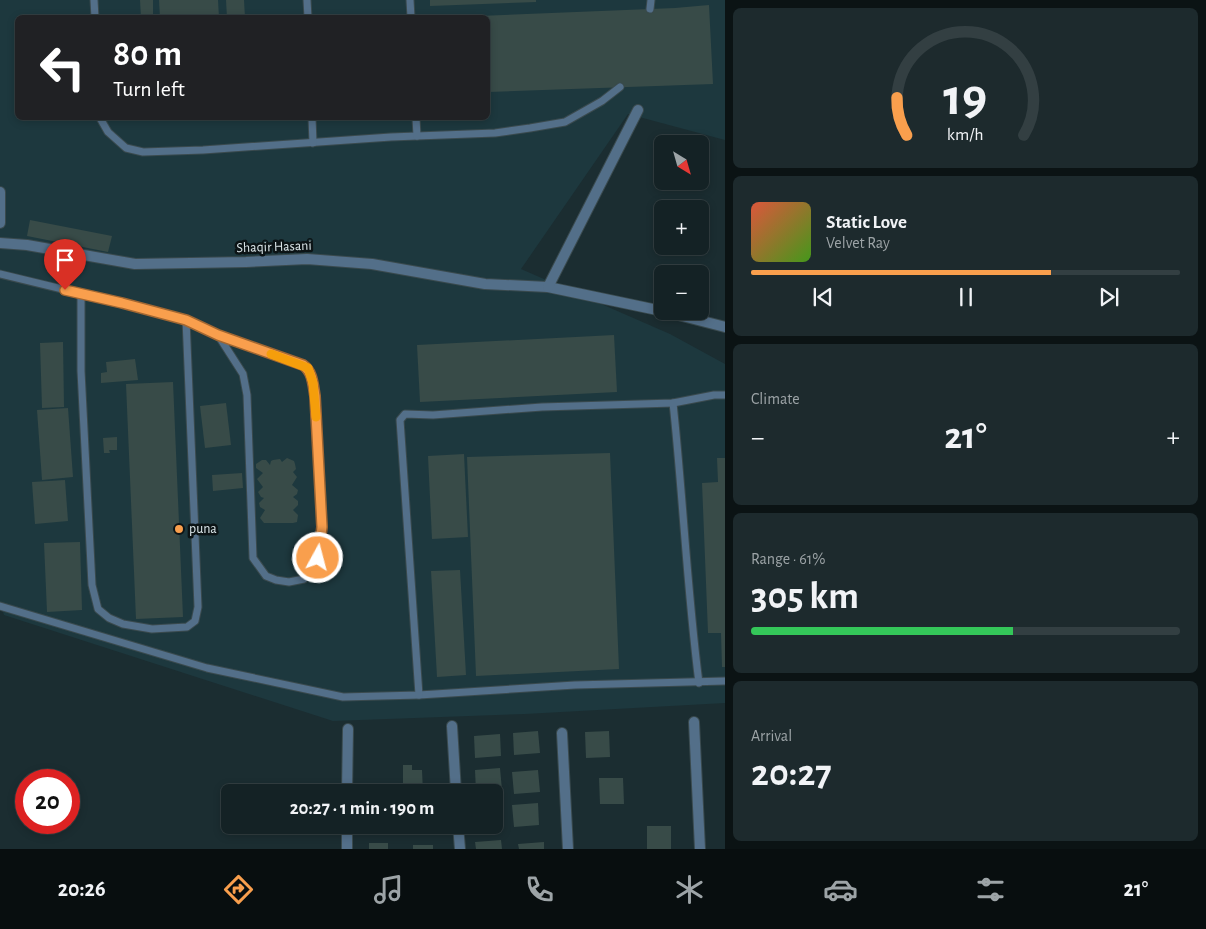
<!DOCTYPE html>
<meta charset="utf-8">
<style>
body{margin:0;font-family:"Alegreya Sans",sans-serif;background:#1d2a2d;color:#f1f3f6;height:100vh;display:flex;flex-direction:column;font-size:19px;white-space:nowrap}
*{box-sizing:border-box;margin:0}
p{font-size:16px;color:#9da4a7}
.icon{flex:none;width:28px;height:28px;fill:none;stroke:currentColor;stroke-width:2;stroke-linecap:round;stroke-linejoin:round}
.map{position:relative;flex:1;overflow:hidden}
.details{display:flex;flex-direction:column;gap:8px;padding:8px;background:#0b1314;width:481px}
.details>*{flex:none}
.top-card{position:absolute;left:15px;top:15px;width:475px;height:105px;border-radius:8px;box-shadow:0 2px 8px #0003,0 0 0 1px #333f42;background:#202124;color:#fff;overflow:hidden}
.needle{width:32px;rotate:143deg}
.fabs{position:absolute;left:654px;top:135px;display:grid;gap:10px}
.fabs a{display:grid;place-items:center;width:55px;height:55px;border-radius:8px;background:#142225;box-shadow:0 2px 8px #0003,0 0 0 1px #333f42;font-size:25px}
.speed{position:absolute;left:15px;top:769px;display:flex;gap:10px;font-size:25px;font-weight:700;text-align:center}
.speed>*{display:grid;place-content:center;width:65px;height:65px;border-radius:50%;background:#142225;box-shadow:0 2px 8px #0003,0 0 0 1px #333f42;line-height:1}
.speed .limit{border:8px solid #d22;background:#fff;color:#111}
.pin{position:absolute;display:grid;place-items:center;width:42px;height:42px;color:#fff;margin:-51px -21px;border-radius:50% 50% 50% 0;rotate:-45deg;box-shadow:0 0 5px #0007}
.pin .icon{rotate:45deg}
.me{position:absolute;width:55px;margin:-28px;rotate:7deg;stroke-linejoin:round;filter:drop-shadow(0 0 4px #0008)}
.turn{display:flex;align-items:center;gap:18px;height:105px;padding:0 15px;font-size:22px}
.turn .icon{width:65px;height:65px;stroke-width:2.5}
.turn b{display:block;font-size:35px;line-height:42px}
.big{font-size:38px;font-weight:700;line-height:1.1}
.details .card{flex:1;display:flex;flex-direction:column;justify-content:center;gap:8px;min-width:0;padding:0 18px;border-radius:8px;background:#1d2a2d}
.details .dial{align-items:center;gap:0}
.dial svg{height:130px;overflow:visible;fill:none;stroke:#333f42;stroke-width:7;stroke-linecap:round;text-anchor:middle}
.dial text{fill:#f1f3f6;stroke:none}
.song{display:flex;align-items:center;gap:15px}
.cover{width:60px;height:60px;border-radius:8px;background:linear-gradient(135deg,hsl(10 70% 55%),hsl(100 70% 35%))}
.played{height:5px;border-radius:2px;background:linear-gradient(90deg,#f99f4d 70%,#333f42 70%)}
.keys{display:flex;justify-content:space-around;direction:ltr}
.heat{display:flex;justify-content:space-between;align-items:center;font-size:28px;direction:ltr}
.charge{height:8px;border-radius:4px;background:linear-gradient(90deg,#34c759 61%,#333f42 0)}
.trip{position:absolute;left:221px;top:784px;width:282px;height:50px;border-radius:8px;background:#142225;box-shadow:0 2px 8px #0003,0 0 0 1px #333f42;font-weight:700;line-height:50px;text-align:center}
.tab-bar{display:flex;height:80px;justify-content:space-around;align-items:center;background:#080e0f;color:#9da4a7}
.tab-bar .icon{width:35px;height:35px}
.tab-bar .selected{color:#f99f4d}
.tab-bar b{font-size:22px;color:#f1f3f6}
main{display:flex;flex:1;min-height:0}
.map>svg:first-child{display:block}
.built{fill:#1d383e;fill-rule:evenodd}
.building{fill:#384b48}
.lines{fill:none;stroke-linecap:round;stroke-linejoin:round}
.service-casing{stroke:#3a4a4e;stroke-width:9}
.minor-casing{stroke:#3a4a4e;stroke-width:12}
.tertiary-casing{stroke:#3a4a4e;stroke-width:12}
.service{stroke:#536f89;stroke-width:7}
.minor{stroke:#536f89;stroke-width:10}
.tertiary{stroke:#536f89;stroke-width:10}
.route-casing{stroke:#a26732;stroke-width:12}
.route{stroke:#f99f4d;stroke-width:9}
.slow{stroke:#f59e0b;stroke-width:9}
.poi-dot{fill:#f99f4d;stroke:#0c1416;stroke-width:2}
.labels{text-anchor:middle;dominant-baseline:central;stroke-width:5;stroke-linejoin:round;paint-order:stroke}
.street-label{font-size:14px;fill:#dae5e8;stroke:#0c1416}
.poi-label{font-size:14px;fill:#dae5e8;stroke:#0c1416;text-anchor:start}
</style>
<main>
<div class="map">
<svg width="725" height="849" viewBox="0 0 725 849">
<rect width="100%" height="100%" fill="#1b2d31"/>
<path class="built" d="M0 0H725V140L628 114 521 269 670 334 725 364V703L525 714 333 721 4 615 0 602ZM18 18H488V118H18Z"/>
<g class="building">
<polygon points="140,0 153,0 153,18 141,18"/>
<polygon points="159,0 218,0 219,18 160,18"/>
<polygon points="226,0 244,0 245,18 227,18"/>
<polygon points="430,0 536,0 536,2 430,6"/>
<polygon points="709,5 713,84 488,92 488,18 479,18 479,16 675,8"/>
<polygon points="30,220 112,236 108,252 27,236"/>
<polygon points="614,335 617,392 420,402 417,345"/>
<polygon points="63,342 64,407 42,408 40,343"/>
<polygon points="135,359 138,380 101,383 101,373 107,372 106,362"/>
<polygon points="173,382 183,617 136,619 126,384"/>
<polygon points="226,403 231,445 205,448 200,406"/>
<polygon points="68,408 73,477 42,480 37,410"/>
<polygon points="117,437 117,450 109,450 110,453 104,453 103,438"/>
<polygon points="610,453 619,669 476,676 467,457"/>
<polygon points="464,454 468,537 432,539 428,456"/>
<polygon points="287,458 294,461 295,464 296,469 293,472 297,477 292,485 298,490 297,494 293,497 298,501 298,505 293,510 298,515 297,522 293,523 264,523 260,518 265,510 260,507 259,503 264,498 261,497 258,492 263,487 257,479 263,473 256,468 256,464 262,460 266,460 270,465 271,461 273,460 280,459 282,462"/>
<polygon points="717,458 725,458 725,667 722,667 721,633 708,633 702,483 718,482"/>
<polygon points="242,473 243,488 213,491 212,475"/>
<polygon points="65,480 68,521 35,524 32,482"/>
<polygon points="80,542 82,610 47,612 44,543"/>
<polygon points="460,570 466,675 437,677 431,571"/>
<polygon points="538,731 540,753 514,755 513,733"/>
<polygon points="609,731 610,757 586,758 585,732"/>
<polygon points="500,734 501,756 475,758 474,736"/>
<polygon points="403,765 412,765 412,770 422,770 423,792 403,792"/>
<polygon points="500,768 502,790 476,792 475,770"/>
<polygon points="538,770 540,792 514,794 512,772"/>
<polygon points="599,778 623,778 624,804 600,804"/>
<polygon points="538,803 539,825 514,827 512,805"/>
<polygon points="501,805 503,827 477,829 477,825 495,825 495,806"/>
<rect x="372" y="825" width="19" height="4"/>
<rect x="412" y="825" width="20" height="7"/>
<rect x="647" y="826" width="24" height="23"/>
<polygon points="501,840 502,849 476,849 475,842"/>
<polygon points="544,842 544,849 519,849 518,844"/>
<rect x="369" y="843" width="19" height="6"/>
<rect x="413" y="845" width="20" height="4"/>
</g>
<g class="lines">
<g class="service-casing">
<g id="service">
<polyline points="94,0 95,18"/>
<polyline points="307,0 308,18"/>
<polyline points="410,0 411,18"/>
<polyline points="650,9 651,0"/>
<polyline points="100,118 108,132 126,148 143,152 203,150 391,137 495,133 530,128 565,122 602,101 620,87"/>
<polyline points="312,118 313,143"/>
<polyline points="416,118 417,136"/>
<polyline points="0,274 186,319 198,607 195,621 187,627 152,629 123,624 109,618 98,609 92,585 81,371 81,295"/>
<polyline points="186,319 218,335 243,374 247,395 253,558 266,576 276,580 289,582 304,579 314,568 318,558 322,527 315,396 310,373 308,368 303,365 218,335"/>
<path d="M673 403C683 496 687 590 699 683"/>
<polyline points="0,606 207,668 343,697 419,695 575,685 725,681"/>
<polyline points="419,695 400,420 405,414 433,415 542,407 673,403 714,395 725,395"/>
</g>
</g>
<g class="minor-casing">
<g id="minor">
<polyline points="0,243 27,245 135,264 246,262 307,259 372,264 485,284 548,287 662,311"/>
<polyline points="548,287 638,110"/>
<polyline points="663,311 725,327"/>
<polyline points="694,722 700,849"/>
<polyline points="452,726 456,792"/>
<polyline points="562,733 568,849"/>
<polyline points="347,792 348,729"/>
<polyline points="458,825 460,849"/>
<polyline points="347,849 347,825"/>
</g>
</g>
<g class="tertiary-casing">
<polyline id="tertiary" points="0,192 0,223"/>
</g>
<use href="#service" class="service"/>
<use href="#minor" class="minor"/>
<use href="#tertiary" class="tertiary"/>
</g>
<g class="lines">
<g class="route-casing">
<path id="route" d="M65 290 122 303 186 320 218 335 303 365C313 372 313 385 315 396L322 527 318 558"/>
</g>
<use href="#route" class="route"/>
<polyline class="slow" points="271,354 308,368 313,383 316,417"/>
</g>
<circle class="poi-dot" cx="179" cy="529" r="5"/>
<g class="labels">
<g class="street-label">
<text transform="translate(274 247) rotate(-2)">Shaqir Hasani</text>
</g>
<g class="poi-label">
<text x="189" y="529">puna</text>
</g>
</g>
</svg>
<div class="fabs">
<a><svg class="needle" viewBox="-14 -14 28 28"><path d="M0-13l5 13h-10z" fill="#e53935"/><path d="M0 13l5-13h-10z" fill="#9da4a7"/></svg></a>
<a>+</a>
<a>−</a>
</div>
<div class="speed"><div class="limit">20</div></div>
<div class="pin" style="left:65px;top:290px;background:#d93025"><svg class="icon" aria-label="arrive" viewBox="0 0 24 24"><path d="M6 21V4h12l-3 4 3 4H6"/></svg></div>
<svg class="me" style="left:318px;top:558px" viewBox="-20 -20 40 40"><circle r="17" fill="#f99f4d" stroke="#fff" stroke-width="3"/><path d="M0-11L8 9 0 5-8 9z" fill="#fff"/></svg>
<div class="trip">20:27 · 1 min · 190 m</div>
<div class="top-card">
<div class="turn"><svg class="icon" aria-label="left" viewBox="0 0 24 24"><path d="M17 20v-9H6M10 6l-5 5 5 5"/></svg><div><b>80 m</b>Turn left</div></div>
</div>
</div>
<section class="details">
<div class="card dial"><svg viewBox="0 0 100 80">
<path d="M14 69A42 42 0 1 1 86 69"/>
<path d="M14 69A42 42 0 0 1 8 46" stroke="#f99f4d"/>
<text x="50" y="56" font-size="32" font-weight="700">19</text>
<text x="50" y="72" font-size="11">km/h</text>
</svg></div>
<div class="card">
<div class="song"><i class="cover"></i><div><b>Static Love</b><p>Velvet Ray</p></div></div>
<div class="played"></div>
<div class="keys"><svg class="icon" aria-label="previous" viewBox="0 0 24 24"><path d="M18 5L8 12l10 7zM5 5v14"/></svg><svg class="icon" aria-label="pause" viewBox="0 0 24 24"><path d="M8 5v14M16 5v14"/></svg><svg class="icon" aria-label="next" viewBox="0 0 24 24"><path d="M6 5l10 7-10 7zM19 5v14"/></svg></div>
</div>
<div class="card"><p>Climate</p>
<div class="heat"><a>−</a><b class="big">21°</b><a>+</a></div>
</div>
<div class="card"><p>Range · 61%</p><b class="big">305 km</b><div class="charge"></div></div>
<div class="card"><p>Arrival</p><b class="big">20:27</b></div>
</section>
</main>
<nav class="tab-bar">
<b>20:26</b>
<svg class="icon selected" aria-label="directions" viewBox="0 0 24 24"><path d="M12 3l9 9-9 9-9-9zM9 14v-3h6M13 9l2 2-2 2"/></svg>
<svg class="icon" aria-label="music" viewBox="0 0 24 24"><path d="M9 18V5l10-2v13"/><circle cx="6" cy="18" r="3"/><circle cx="16" cy="16" r="3"/></svg>
<svg class="icon" aria-label="phone" viewBox="0 0 24 24"><path d="M5 4h4l2 5-3 2q2 4 5 5l2-3 5 2v4C11 20 4 13 5 4z"/></svg>
<svg class="icon" aria-label="climate" viewBox="0 0 24 24"><path d="M12 3v18M4 7l16 10M4 17L20 7"/></svg>
<svg class="icon" aria-label="car" viewBox="0 0 24 24"><path d="M5 17H2v-5l4-1 3-4h7l3 4 3 1v5h-3M9 17h6M6 11h13"/><circle cx="7" cy="17" r="2"/><circle cx="17" cy="17" r="2"/></svg>
<svg class="icon" aria-label="filters" viewBox="0 0 24 24"><path d="M4 7h16M4 17h16"/><circle cx="9" cy="7" r="2"/><circle cx="15" cy="17" r="2"/></svg>
<b>21°</b>
</nav>
